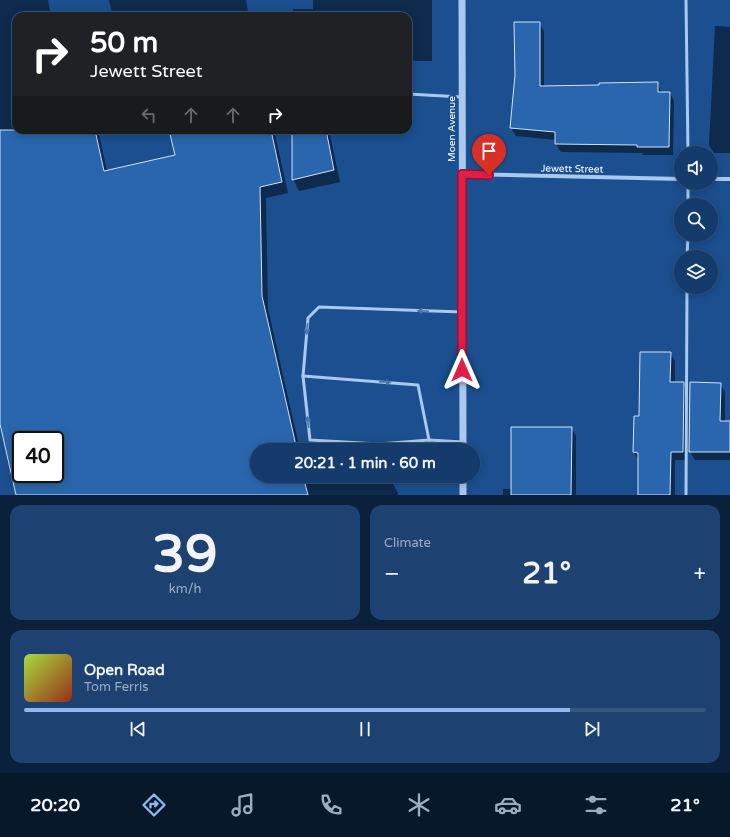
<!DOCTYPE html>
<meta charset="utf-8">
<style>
body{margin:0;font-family:"Varela Round",sans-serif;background:#1d4271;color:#f1f3f6;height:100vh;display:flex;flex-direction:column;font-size:15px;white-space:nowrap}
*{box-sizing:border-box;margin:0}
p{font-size:13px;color:#9dadc1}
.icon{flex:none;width:22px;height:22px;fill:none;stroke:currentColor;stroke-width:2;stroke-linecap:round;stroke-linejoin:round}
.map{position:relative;height:495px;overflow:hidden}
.drawer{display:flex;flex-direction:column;gap:10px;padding:10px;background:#0b203b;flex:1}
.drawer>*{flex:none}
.top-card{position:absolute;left:12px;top:12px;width:400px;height:122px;border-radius:12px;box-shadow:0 2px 10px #0003,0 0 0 1px #33557e;background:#202124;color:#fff;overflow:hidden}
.tools{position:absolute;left:674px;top:146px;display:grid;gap:8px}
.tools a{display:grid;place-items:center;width:44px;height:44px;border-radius:50%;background:#143b6b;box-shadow:0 2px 10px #0003,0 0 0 1px #33557e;font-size:20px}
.speed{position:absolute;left:12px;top:431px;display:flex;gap:8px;font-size:20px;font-weight:700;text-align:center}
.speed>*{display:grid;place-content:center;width:52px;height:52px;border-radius:50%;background:#143b6b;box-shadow:0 2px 10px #0003,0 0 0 1px #33557e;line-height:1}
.speed .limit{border:2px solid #111;border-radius:6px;background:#fff;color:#111}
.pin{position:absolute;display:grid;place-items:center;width:34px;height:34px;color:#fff;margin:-41px -17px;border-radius:50% 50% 50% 0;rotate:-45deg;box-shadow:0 0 4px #0007}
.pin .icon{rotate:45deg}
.me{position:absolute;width:44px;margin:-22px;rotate:0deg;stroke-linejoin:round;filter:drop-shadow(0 0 3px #0008)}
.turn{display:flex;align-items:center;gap:14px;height:84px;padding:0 12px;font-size:18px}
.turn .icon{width:52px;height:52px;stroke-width:2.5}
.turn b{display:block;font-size:28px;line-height:34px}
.lanes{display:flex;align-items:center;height:38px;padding:0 12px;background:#0003;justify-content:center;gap:20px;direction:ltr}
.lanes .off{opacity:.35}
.big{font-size:30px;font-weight:700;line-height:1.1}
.drawer .card{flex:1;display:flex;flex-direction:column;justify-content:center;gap:6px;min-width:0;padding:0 14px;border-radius:12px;background:#1d4271}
.drawer .dial{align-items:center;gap:0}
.dial b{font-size:52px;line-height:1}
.song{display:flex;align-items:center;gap:12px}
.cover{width:48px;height:48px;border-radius:6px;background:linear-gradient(135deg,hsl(80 70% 55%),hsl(10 70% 35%))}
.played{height:4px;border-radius:2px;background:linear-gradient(90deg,#90b9f0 80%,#33557e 80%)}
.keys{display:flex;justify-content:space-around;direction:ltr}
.heat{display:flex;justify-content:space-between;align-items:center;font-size:22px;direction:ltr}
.drawer .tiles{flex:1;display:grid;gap:10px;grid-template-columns:1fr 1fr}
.card:last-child{grid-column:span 2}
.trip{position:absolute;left:250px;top:443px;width:230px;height:40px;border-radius:20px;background:#143b6b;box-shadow:0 2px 10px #0003,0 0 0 1px #33557e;font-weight:700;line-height:40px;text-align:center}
.tabs{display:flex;height:64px;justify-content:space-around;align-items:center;background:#08182b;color:#9dadc1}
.tabs .icon{width:28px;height:28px}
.tabs .selected{color:#90b9f0}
.tabs b{font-size:18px;color:#f1f3f6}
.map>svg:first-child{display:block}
.shadow{fill:#0007;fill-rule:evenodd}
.building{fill:#2a66ad;stroke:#cfe3fa;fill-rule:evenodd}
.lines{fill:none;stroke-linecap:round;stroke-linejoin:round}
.service{stroke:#a9c9ee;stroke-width:3}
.minor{stroke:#a9c9ee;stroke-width:4}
.tertiary{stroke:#a9c9ee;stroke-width:7}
.oneway{fill:#4674ac}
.route-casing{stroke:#92132f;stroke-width:10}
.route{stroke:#e11d48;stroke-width:7}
.labels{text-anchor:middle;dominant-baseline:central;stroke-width:4;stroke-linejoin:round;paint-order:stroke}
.street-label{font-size:10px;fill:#fff;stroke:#1b4f8f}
</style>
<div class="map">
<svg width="730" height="495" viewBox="0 0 730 495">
<rect width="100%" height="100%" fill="#1b4f8f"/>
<g class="shadow">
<path d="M0 0H48L51 16H16V130H98L107 171 176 156 170 130H274L288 193 266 198 268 309 300 450H257V476H347L350 482H392L398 493V495H17L0 419ZM21 440H55V474H21Z"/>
<polygon points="109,0 246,0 249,16 100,16 112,13"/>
<polygon points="313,0 432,0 432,61 408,61 408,16 293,16 293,9 313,9"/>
<polygon points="539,23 544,31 544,87 657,83 662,93 670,93 674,101 673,155 643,155 642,153 561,152 556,144 556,140 516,136 511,128 516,75"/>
<polygon points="715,26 730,27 730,153 714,153 709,145"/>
<polygon points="293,130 329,130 340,182 299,191 293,179"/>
<polygon points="670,353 675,361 675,383 683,383 688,392 687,460 675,460 675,495 639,495 639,461 634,452 635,417 640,417"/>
<polygon points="720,384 725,392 725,422 730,422 730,460 695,460 690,452"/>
<polygon points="571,428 576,436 576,495 503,495 503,489 512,489"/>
</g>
<g class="building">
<polygon points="514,22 540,22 540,86 599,85 599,83 658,82 658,92 670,92 669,147 637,147 637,145 555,144 555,132 510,128 515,75"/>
<path d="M0 130H95L104 171 175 155 169 130H271L282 182 260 187 262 296 297 450H257V476H303L308 495H16L0 424ZM21 440H55V474H21Z"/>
<polygon points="292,130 326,130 334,170 292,180"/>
<polygon points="640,352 671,352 670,382 684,382 683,452 671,452 670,495 638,495 638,453 633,452 634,416 639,416"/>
<polygon points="690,382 721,383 720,421 730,421 730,452 689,452"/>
<polygon points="511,427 572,427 571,495 511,495"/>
</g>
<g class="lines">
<g class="service">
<polyline points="686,0 688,153"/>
<polyline points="408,94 462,97"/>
<polyline points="688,205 688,183"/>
<polyline points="687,257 688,235"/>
<polyline points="303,376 310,440 379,444 429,440 463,442"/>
<polyline points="429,440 418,385 303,376 308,318 319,307 462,312"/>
<polyline points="686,495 687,287"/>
</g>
<g class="minor">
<polyline points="462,174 681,179"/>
<polyline points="711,179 730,179"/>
</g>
<g class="tertiary">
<polyline points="462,0 463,450"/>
<polyline points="463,476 463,495"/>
</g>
</g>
<defs><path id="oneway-solid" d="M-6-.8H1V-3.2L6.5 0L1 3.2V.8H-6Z"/></defs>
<g class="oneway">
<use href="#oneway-solid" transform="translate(423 311) rotate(-178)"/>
<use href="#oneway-solid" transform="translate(307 329) rotate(95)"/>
<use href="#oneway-solid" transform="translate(385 382) rotate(4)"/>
<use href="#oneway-solid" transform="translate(308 422) rotate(-96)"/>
</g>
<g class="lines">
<g class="route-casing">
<polyline id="route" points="462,370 462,174 489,175"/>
</g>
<use href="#route" class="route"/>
</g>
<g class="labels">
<g class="street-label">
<text transform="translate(452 129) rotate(-90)">Moen Avenue</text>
<text transform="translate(572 169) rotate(1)">Jewett Street</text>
</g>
</g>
</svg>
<div class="tools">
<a><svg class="icon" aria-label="sound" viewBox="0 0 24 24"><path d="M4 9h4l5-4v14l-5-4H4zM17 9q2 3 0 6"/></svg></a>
<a><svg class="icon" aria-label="search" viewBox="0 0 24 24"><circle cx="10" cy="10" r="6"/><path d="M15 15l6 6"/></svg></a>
<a><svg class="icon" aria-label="layers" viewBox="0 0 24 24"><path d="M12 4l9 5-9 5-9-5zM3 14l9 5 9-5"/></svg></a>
</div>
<div class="speed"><div class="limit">40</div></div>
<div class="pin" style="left:489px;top:175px;background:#d93025"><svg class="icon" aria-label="arrive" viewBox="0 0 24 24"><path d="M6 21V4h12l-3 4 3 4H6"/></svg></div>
<svg class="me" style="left:462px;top:370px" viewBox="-20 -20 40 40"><path d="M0-17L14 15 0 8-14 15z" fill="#e11d48" stroke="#fff" stroke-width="4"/></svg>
<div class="trip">20:21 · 1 min · 60 m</div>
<div class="top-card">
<div class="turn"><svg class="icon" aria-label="right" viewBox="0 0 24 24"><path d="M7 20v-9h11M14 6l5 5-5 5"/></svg><div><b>50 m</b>Jewett Street</div></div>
<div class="lanes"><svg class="icon off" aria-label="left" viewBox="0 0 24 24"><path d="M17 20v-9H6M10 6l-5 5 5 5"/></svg><svg class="icon off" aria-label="ahead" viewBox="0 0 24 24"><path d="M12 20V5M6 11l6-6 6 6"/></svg><svg class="icon off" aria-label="ahead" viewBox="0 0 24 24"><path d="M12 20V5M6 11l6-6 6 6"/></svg><svg class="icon" aria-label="right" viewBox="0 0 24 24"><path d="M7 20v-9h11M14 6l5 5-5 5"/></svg></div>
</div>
</div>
<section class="drawer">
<div class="tiles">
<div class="card dial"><b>39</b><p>km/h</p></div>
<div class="card"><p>Climate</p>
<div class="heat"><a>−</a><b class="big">21°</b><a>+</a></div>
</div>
<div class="card">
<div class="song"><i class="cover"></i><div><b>Open Road</b><p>Tom Ferris</p></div></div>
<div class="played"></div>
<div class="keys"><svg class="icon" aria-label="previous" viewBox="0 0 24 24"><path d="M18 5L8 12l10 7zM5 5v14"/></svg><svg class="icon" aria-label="pause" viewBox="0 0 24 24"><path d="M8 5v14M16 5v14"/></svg><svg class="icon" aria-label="next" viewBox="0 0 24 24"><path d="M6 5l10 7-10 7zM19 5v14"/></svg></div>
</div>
</div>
</section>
<nav class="tabs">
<b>20:20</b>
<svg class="icon selected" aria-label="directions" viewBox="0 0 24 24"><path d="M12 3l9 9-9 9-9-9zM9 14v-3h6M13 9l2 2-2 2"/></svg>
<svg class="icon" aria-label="music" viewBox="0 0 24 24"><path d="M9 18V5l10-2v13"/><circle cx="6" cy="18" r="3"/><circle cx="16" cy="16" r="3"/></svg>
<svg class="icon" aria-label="phone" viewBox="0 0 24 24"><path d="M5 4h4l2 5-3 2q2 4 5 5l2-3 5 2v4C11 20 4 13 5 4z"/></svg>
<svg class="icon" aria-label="climate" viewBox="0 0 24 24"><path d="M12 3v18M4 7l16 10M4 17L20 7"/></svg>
<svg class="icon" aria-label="car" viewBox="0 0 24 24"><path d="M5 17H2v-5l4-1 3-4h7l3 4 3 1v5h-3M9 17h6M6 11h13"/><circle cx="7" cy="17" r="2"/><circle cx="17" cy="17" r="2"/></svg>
<svg class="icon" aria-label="filters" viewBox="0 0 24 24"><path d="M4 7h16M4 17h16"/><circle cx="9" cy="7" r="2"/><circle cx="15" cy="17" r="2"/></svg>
<b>21°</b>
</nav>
